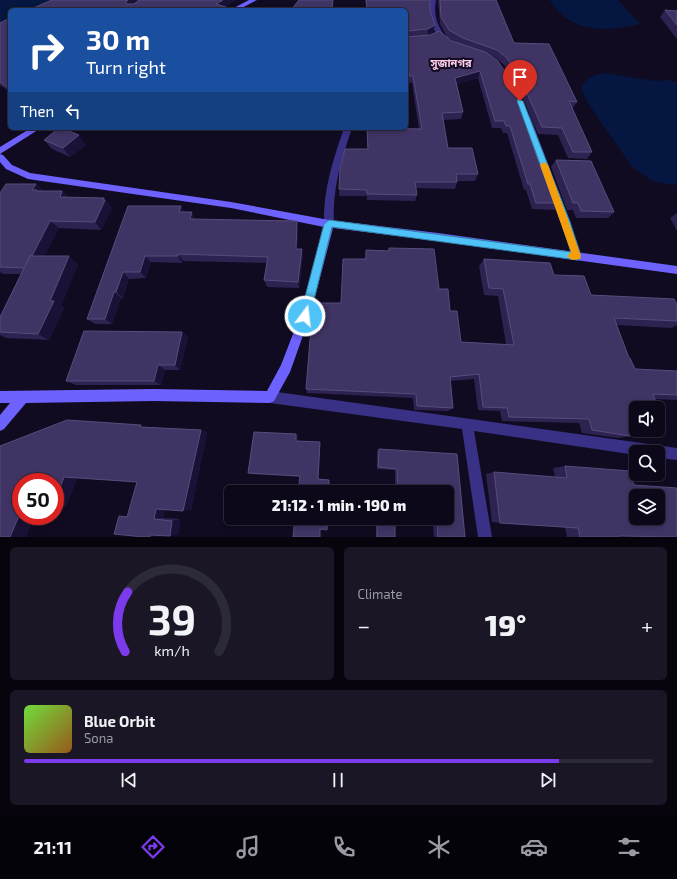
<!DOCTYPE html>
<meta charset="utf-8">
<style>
body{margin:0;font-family:"Exo 2","Noto Sans Bengali",sans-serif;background:#1a1626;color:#f1f3f6;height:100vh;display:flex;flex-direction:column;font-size:15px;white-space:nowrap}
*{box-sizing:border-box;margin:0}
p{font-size:13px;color:#9a9aa2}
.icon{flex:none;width:22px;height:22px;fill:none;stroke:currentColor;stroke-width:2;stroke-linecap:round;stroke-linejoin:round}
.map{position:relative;height:537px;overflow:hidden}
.sheet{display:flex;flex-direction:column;gap:10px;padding:10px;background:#07040e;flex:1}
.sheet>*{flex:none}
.top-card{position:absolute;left:8px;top:8px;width:400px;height:122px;border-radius:6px;box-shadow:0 2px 6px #0003,0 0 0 1px #2c2938;background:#1a4fa0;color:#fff;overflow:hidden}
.controls{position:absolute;left:629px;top:401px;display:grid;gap:8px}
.controls a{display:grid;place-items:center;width:36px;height:36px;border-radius:6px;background:#0c0819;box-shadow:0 2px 6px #0003,0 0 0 1px #2c2938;font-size:20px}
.speed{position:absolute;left:12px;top:473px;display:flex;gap:8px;font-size:20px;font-weight:700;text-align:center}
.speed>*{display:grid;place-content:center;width:52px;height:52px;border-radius:50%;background:#0c0819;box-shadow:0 2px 6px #0003,0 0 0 1px #2c2938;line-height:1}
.speed .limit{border:6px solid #d22;background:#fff;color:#111}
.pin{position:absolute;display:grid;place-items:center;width:34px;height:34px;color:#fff;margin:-41px -17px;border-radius:50% 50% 50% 0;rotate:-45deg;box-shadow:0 0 4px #0007}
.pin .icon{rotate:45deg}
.me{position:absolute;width:44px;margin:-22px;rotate:15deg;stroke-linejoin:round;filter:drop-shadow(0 0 3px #0008)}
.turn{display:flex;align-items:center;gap:14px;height:84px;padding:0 12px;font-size:18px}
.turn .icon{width:52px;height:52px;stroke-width:2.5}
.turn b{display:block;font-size:28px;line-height:34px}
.then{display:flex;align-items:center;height:38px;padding:0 12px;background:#0003;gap:8px;font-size:15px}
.big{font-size:30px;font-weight:800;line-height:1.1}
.sheet .widget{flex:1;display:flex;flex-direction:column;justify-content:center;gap:6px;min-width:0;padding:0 14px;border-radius:6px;background:#1a1626}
.sheet .dial{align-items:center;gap:0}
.dial svg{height:104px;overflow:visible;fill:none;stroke:#2c2938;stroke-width:7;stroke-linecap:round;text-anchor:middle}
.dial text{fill:#f1f3f6;stroke:none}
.song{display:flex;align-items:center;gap:12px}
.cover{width:48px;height:48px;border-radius:6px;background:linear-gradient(135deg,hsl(100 70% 55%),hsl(30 70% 35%))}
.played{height:4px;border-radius:2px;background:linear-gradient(90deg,#7c3aed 85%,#2c2938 85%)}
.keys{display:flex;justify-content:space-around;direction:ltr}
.heat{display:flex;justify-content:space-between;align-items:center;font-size:22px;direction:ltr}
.sheet .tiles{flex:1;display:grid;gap:10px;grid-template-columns:1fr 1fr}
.widget:last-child{grid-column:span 2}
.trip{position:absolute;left:224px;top:485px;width:230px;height:40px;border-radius:6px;background:#0c0819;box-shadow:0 2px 6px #0003,0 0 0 1px #2c2938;font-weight:800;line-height:40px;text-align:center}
.menu{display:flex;height:64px;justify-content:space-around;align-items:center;background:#05030a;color:#9a9aa2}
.menu .icon{width:28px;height:28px}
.menu .active{color:#7c3aed}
.menu b{font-size:18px;color:#f1f3f6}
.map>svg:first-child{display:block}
.water{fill:#051740}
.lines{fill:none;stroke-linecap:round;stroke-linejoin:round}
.street{fill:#393185;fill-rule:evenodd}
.secondary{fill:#6e62ff;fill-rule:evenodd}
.wall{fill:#2e2251;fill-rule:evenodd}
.shaded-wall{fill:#1a1136}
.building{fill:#3f3464;stroke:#574c7c;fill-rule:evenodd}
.route{fill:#4fc3f7;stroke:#337fa1}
.slow{fill:#f59e0b}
.labels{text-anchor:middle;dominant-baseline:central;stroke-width:4;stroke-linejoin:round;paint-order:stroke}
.far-quarter-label{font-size:11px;font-weight:bold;fill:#ffcdea;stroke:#100b21}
</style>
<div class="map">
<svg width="677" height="537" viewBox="0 0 677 537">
<rect width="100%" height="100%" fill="#100b21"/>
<g class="water">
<polygon points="0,0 54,0 35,10 10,10 10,23 0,28"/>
<path d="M550 0H618L640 24C606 32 571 34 550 0Z"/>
<path d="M605 73 655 81 668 80 677 82V185L654 182 632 167 586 100 581 87C587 77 594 75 605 73Z"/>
</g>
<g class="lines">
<g class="street">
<path d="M430 0H436C433 17 438 28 449 41L448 42H444C431 31 428 16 430 0Z"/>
<polygon points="523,114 526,114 530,116 551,172 550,174 544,174 543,172 522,116"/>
<path d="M344 128H352C341 160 332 190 334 224L329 228 324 224C323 190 333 160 344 128Z"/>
<polygon points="555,189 559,192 582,256 580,259 577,260 574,259 572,256 551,192"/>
<polygon points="270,391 677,448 677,460 658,458 658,452 636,452 636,455 474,431 492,537 478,537 462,429 270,403 266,401 264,397 266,393"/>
</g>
<g class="secondary">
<polygon points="249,0 257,0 238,10 230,10"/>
<polygon points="31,128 41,128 0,154 0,147"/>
<polygon points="0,154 3,155 12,165 30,173 231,202 329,220 438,233 677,266 677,274 438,241 333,228 310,316 290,372 274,401 270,403 154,401 26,403 4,429 0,431 0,415 10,403 0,403 0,391 154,389 267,391 281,365 300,316 324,227 231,208 28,179 6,169 0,162"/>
</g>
</g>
<g class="wall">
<polygon points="366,0 430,0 430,11 435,25 433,32 427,36 459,44 447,37 440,24 438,0 496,0 514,43 577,102 572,109 592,152 587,159 568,158 558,135 538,134 522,96 504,65 495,57 491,56 530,127 528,132 538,160 560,203 555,210 532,209 526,190 524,190 507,133 503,133 501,128 492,128 478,78 457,84 463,112 461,119 443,120 448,148 478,174 475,181 457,181 457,182 455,189 416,188 417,195 415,201 367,200 367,196 339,196 340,169 367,149 367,128 419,129 412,83 408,83 407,73 406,73 406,10 366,10"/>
<polygon points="665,10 677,11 677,39 660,17"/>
<polygon points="10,18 10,92 0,85 0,23"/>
<polygon points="63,129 86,145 70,157 52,149 44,140"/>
<polygon points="556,160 614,212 608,218 576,218 573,210 567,210 551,167"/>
<polygon points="36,184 43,191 62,191 68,197 104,198 112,208 101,230 59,228 44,256 78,264 61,306 64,308 49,340 6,338 0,335 0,317 21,274 3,274 0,272 0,193"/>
<polygon points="128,206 185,212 195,219 298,229 297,249 303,256 299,288 267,287 264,280 267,263 183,261 182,263 151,262 146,278 129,279 123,298 121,298 112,324 95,324 87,319"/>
<polygon points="677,213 677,231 670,218"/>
<path d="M389 248 439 289 450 311 461 342 506 344 498 296 484 295 479 266 484 259 554 275 591 295 677 304V325L672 328 616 325 629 358 635 369 677 371V400L655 399 666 430 653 433 629 432 630 436 618 438 582 433 579 423 502 421 500 411 478 410 474 379 450 381 453 408 448 411 414 410 413 398 307 393 306 389 341 303 365 259 366 250 388 251ZM636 408 658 430H636Z"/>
<polygon points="182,332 188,337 180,370 165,370 161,385 76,385 66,381"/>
<polygon points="147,427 201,430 207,433 191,510 165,510 163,518 180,519 179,534 170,536 119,516 128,516 137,482 77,478 66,507 55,482 21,516 34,516 26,537 0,537 0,446"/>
<polygon points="254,432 296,434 298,436 297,441 320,442 320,444 318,479 329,480 329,492 298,492 300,477 251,474 248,473"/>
<polygon points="379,449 457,454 465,537 434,537 432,518 447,518 447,492 395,492 395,470 377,469 377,451"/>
<polygon points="565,466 619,537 567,537 565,527 500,523 492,522 486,474 494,472 555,477 553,468"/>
<polygon points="376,521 393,522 395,523 395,537 376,537"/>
</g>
<g class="shaded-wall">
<polygon points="128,0 139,0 129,9 126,4 126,2"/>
<polygon points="223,0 236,0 220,10 216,4"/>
<polygon points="435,25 433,32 427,36 428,29"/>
<polygon points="480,71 478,78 453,85 455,78"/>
<polygon points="79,135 86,145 70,157 63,148"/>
<polygon points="36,184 44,192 45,198 32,190"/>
<polygon points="62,191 70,200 60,197"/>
<polygon points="104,198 112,208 101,230 95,222"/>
<polygon points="181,206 186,213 179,212"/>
<polygon points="192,212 196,220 190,219"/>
<polygon points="50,221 59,228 35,275 26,268"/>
<polygon points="297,221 298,229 297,256 296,249"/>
<polygon points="302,249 303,256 299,288 298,282"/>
<polygon points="178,254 183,261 182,263 178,256"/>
<polygon points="69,256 78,264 61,306 64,308 49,340 38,334 50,301"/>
<polygon points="145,256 151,262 146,278 140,272"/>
<polygon points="123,272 129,279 123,298 116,292"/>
<polygon points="114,292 121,298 112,324 105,319"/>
<polygon points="182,332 188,337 180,370 175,365"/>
<polygon points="158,365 165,370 161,385 154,381"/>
<polygon points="201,430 207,433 191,510 183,511"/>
<polygon points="296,434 298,436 297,443 296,441"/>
<polygon points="64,477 77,478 66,507 55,507 55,501"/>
<polygon points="156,509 165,509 163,518 154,519"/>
<polygon points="21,511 21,516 34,516 26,537 10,537"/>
<polygon points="180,519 179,534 170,536 172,521"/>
<polygon points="150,535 159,536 150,537"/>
</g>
<g class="building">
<polygon points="52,0 128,0 126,2 126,4 134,4 139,0 223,0 216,4 235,10 29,10"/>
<polygon points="299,0 333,0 332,10 291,10"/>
<polygon points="366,0 430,0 430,11 435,25 428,29 407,31 406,37 430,35 439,31 452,41 485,52 497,60 509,77 518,97 530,127 527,127 538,160 543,160 560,203 536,203 530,184 528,184 510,126 506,126 504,121 495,121 480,71 455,78 463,112 442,113 448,148 472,148 478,174 456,174 457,182 415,182 417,195 367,194 367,190 339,189 340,169 345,149 368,149 367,128 422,129 413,76 409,76 408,66 406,66 406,10 367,10"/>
<polygon points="440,0 496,0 514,43 549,44 577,102 569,101 592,152 573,152 562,128 542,127 525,89 507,58 497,50 463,38 449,30 441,17"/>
<polygon points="665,10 677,11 677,25"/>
<polygon points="10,18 10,89 0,82 0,23"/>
<polygon points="59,128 61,128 79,135 63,148 44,140"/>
<polygon points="556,160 591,161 614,212 581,211 578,203 573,203"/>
<polygon points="6,184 36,184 32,190 37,190 36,191 62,191 60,197 104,198 103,200 105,200 95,222 50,221 32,256 30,256 25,268 0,267 0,193"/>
<polygon points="128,206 181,206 179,212 192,212 190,219 297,221 296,249 302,249 298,282 264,280 268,257 178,254 178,256 145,256 140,272 123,272 116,292 114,292 105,319 87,319"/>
<polygon points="389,248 434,249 439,289 448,289 450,311 457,311 461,342 514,345 503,289 489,288 484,259 550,263 554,275 584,276 591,295 674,299 677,304 677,321 614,318 629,358 630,358 635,369 677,371 677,395 653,394 666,430 658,430 658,408 636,408 636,429 628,429 630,436 592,430 589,419 509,417 507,408 483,407 479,374 450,377 453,408 417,406 416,394 306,389 313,303 341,303 343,259 366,259 366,250 389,251"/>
<polygon points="30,256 69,256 50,301 54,301 38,334 0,332 0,317"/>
<polygon points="84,331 182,332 175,365 158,365 154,381 66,381"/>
<polygon points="67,420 141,425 140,427 201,430 183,511 156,509 154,519 172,521 170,536 150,535 150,537 143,537 114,534 119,516 127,517 137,482 64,477 55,501 55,482 21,482 21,511 10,537 0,537 0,446"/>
<polygon points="254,432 296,434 296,441 320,442 318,479 329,480 329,492 298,492 300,476 248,473"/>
<polygon points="379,449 457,454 465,537 438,537 437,518 447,518 447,492 398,492 397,469 378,467"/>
<path d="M565 466 630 471 634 485 677 488V537L619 536V537H580L578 528 500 523 494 472 567 478ZM636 496H658V518H636Z"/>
<polygon points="295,518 328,518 327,530 320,529 320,537 293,537"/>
<polygon points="377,522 395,523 395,537 377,537"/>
</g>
<polygon class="route" points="518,99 523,101 570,222 581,256 580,259 577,260 332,227 310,316 308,320 305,321 301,320 300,316 324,224 329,220 571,252 561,222 517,101"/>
<polygon class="slow" points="544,162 548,165 581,256 580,259 572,260 567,256 571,252 540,165"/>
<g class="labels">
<g class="far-quarter-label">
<text x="451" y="62">সুজানগর</text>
</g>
</g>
</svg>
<div class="controls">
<a><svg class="icon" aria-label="sound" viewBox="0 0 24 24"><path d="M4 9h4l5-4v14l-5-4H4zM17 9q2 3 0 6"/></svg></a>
<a><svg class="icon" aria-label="search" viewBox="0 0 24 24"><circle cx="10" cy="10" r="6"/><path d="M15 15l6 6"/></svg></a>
<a><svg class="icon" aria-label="layers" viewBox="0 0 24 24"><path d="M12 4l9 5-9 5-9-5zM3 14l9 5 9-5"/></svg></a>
</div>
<div class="speed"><div class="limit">50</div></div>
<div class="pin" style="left:520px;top:101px;background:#d93025"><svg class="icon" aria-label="arrive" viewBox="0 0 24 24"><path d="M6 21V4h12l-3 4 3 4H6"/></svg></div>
<svg class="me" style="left:305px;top:316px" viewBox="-20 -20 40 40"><circle r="17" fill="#4fc3f7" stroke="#fff" stroke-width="3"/><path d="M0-11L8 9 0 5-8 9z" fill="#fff"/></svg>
<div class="trip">21:12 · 1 min · 190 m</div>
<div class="top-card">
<div class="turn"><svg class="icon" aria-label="right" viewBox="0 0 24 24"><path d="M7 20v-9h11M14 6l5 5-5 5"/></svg><div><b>30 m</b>Turn right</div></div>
<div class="then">Then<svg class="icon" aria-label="left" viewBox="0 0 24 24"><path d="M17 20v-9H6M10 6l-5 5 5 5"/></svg></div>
</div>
</div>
<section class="sheet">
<div class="tiles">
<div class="widget dial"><svg viewBox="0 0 100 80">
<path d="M14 69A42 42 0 1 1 86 69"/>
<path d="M14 69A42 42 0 0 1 16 23" stroke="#7c3aed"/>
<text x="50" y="56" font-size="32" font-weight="700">39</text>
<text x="50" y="72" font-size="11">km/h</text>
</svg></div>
<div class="widget"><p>Climate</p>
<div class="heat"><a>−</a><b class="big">19°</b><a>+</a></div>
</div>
<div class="widget">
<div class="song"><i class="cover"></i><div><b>Blue Orbit</b><p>Sona</p></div></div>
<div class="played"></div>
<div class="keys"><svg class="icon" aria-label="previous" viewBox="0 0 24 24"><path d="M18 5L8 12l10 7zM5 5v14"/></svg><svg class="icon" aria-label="pause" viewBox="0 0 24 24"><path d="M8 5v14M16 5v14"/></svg><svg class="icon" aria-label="next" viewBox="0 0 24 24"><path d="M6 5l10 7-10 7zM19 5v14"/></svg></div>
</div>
</div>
</section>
<nav class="menu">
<b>21:11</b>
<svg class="icon active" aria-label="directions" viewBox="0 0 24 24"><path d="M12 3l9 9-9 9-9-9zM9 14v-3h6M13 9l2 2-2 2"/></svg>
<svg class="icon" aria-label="music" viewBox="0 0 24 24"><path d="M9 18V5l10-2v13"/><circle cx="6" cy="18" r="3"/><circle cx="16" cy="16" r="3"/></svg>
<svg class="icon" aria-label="phone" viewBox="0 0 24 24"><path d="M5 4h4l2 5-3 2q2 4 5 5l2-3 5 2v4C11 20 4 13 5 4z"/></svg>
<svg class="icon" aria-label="climate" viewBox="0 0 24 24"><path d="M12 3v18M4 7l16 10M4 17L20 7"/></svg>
<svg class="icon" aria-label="car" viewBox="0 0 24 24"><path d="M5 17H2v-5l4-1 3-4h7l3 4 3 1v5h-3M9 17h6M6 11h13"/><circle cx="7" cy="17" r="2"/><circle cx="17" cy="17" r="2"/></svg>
<svg class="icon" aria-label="filters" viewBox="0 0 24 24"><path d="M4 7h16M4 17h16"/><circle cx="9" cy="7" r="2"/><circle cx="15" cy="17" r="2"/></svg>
</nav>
